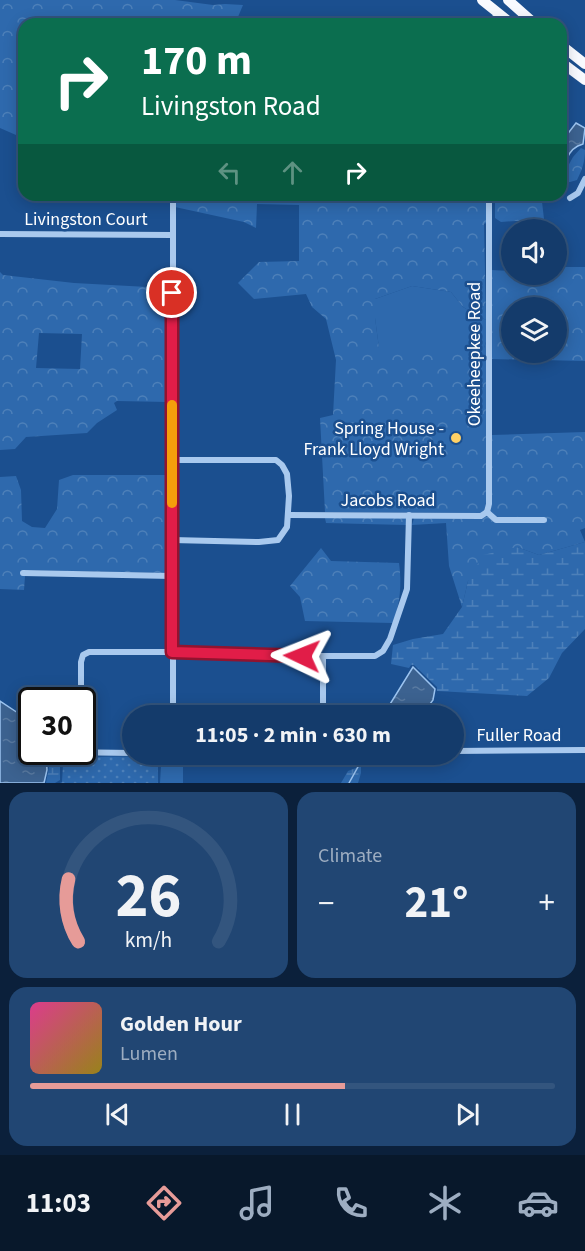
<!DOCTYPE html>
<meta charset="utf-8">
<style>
body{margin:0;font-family:"Source Sans 3",sans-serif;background:#214673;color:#f1f3f6;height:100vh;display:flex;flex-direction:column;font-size:22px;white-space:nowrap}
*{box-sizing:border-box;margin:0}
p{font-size:20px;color:#9dadc1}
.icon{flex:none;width:33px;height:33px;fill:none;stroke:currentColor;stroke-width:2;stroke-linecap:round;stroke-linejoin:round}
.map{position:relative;height:783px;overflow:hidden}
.drawer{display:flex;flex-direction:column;gap:9px;padding:9px;background:#0b203b;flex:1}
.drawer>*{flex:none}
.top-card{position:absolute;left:18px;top:18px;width:549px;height:183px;border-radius:18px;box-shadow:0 3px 15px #0003,0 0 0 2px #33557e;background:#0b6e4f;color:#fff;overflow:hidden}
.fabs{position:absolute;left:501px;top:219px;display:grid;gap:12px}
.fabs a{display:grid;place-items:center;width:66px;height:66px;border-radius:50%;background:#143b6b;box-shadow:0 3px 15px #0003,0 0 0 2px #33557e;font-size:30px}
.speed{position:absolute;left:18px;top:687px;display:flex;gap:12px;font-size:30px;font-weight:700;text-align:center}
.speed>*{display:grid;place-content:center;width:78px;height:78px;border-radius:50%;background:#143b6b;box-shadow:0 3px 15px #0003,0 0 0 2px #33557e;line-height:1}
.speed .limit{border:3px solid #111;border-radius:9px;background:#fff;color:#111}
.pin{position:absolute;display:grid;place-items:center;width:51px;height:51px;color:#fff;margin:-26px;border:3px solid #fff;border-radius:50%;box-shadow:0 2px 6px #0007}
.me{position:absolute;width:66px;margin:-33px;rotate:272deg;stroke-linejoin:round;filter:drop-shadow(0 0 4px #0008)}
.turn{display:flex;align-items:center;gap:21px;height:126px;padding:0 24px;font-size:27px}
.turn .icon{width:78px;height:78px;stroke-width:2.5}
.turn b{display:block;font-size:42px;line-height:51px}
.lanes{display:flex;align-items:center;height:57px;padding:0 24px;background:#0003;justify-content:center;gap:30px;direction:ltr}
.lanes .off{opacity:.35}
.big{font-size:45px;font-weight:700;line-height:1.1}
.drawer .tile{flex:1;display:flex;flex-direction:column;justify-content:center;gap:9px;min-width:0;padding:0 21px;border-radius:18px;background:#214673}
.drawer .dial{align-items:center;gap:0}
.dial svg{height:156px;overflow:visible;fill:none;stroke:#33557e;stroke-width:7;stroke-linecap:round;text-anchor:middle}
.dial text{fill:#f1f3f6;stroke:none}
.song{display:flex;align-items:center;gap:18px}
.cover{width:72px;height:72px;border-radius:9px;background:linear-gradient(135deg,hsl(330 70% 55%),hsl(50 70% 35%))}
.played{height:6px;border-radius:3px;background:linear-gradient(90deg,#e69b98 60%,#33557e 60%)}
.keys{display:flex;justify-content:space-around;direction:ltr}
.heat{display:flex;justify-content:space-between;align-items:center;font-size:33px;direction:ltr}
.drawer .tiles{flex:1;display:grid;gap:9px;grid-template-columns:1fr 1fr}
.tile:last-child{grid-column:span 2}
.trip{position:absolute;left:122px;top:705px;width:342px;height:60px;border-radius:30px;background:#143b6b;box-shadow:0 3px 15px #0003,0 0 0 2px #33557e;font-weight:700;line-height:60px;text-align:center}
.menu{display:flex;height:96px;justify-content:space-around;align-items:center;background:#08182b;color:#9dadc1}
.menu .icon{width:42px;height:42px}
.menu .selected{color:#e69b98}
.menu b{font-size:27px;color:#f1f3f6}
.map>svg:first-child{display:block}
.grass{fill:#2e69ad}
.forest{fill:url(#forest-crowns);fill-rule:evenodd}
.wetland{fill:url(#wetland-marsh)}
.park{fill:url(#park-dots)}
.water{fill:url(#water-ripples);stroke:#9cc4f0;stroke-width:1.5}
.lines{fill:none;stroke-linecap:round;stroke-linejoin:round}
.stream{stroke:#9cc4f0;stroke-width:1.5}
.minor{stroke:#a9c9ee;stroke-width:6}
.trunk{stroke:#f8faff;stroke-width:10}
.route-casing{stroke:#92132f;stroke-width:15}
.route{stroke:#e11d48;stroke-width:10}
.slow{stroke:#f59e0b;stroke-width:10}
.poi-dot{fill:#ffd166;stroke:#1b4f8f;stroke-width:2}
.labels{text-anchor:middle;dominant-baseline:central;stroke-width:5;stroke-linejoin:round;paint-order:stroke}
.street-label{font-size:18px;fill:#fff;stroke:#1b4f8f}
.poi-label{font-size:18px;fill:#fff;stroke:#1b4f8f;text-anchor:end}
</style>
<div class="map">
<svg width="585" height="783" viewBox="0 0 585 783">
<defs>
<pattern id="forest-crowns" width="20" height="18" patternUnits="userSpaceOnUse" patternTransform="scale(1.5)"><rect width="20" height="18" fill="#2e69ad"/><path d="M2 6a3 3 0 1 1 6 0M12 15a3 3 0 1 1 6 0" fill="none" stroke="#4d80b9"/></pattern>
<pattern id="wetland-marsh" width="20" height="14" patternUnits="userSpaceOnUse" patternTransform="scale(1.5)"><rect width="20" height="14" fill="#2e69ad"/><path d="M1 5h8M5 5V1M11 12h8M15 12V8" fill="none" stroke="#4d80b9"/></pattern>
<pattern id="park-dots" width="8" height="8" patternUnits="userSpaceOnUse" patternTransform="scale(1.5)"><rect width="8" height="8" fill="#2e69ad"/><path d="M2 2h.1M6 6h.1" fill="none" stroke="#4d80b9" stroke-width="1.8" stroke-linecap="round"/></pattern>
<pattern id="water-ripples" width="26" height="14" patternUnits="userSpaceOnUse" patternTransform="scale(1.5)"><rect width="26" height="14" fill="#3c6290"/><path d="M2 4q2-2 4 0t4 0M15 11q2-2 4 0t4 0" fill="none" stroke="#597aa1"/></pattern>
</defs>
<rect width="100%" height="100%" fill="#1b4f8f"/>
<g class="grass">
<polygon points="412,286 451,292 463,307 486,320 486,342 484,348 379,348 375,318 375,299"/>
<polygon points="161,766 183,766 183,783 160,783"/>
</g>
<g class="forest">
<polygon points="0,0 175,0 213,5 225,4 243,5 235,24 24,24 24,133 16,135 0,128"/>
<path d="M581 148 585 150C585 162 582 170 577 180L570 182H561V168H567L573 157Z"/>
<polygon points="175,195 486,195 486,223 484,224 486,320 463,307 451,292 412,286 375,299 375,318 379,348 484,348 486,342 486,503 485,510 481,513 325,512 320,418 333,415 336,360 326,319 312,307 306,294 254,299 238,283 259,262 299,261 299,205 257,204 256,228 244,222 175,207"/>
<polygon points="495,195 543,195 542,202 544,219 501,222 495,218"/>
<path d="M557 267H585V361L492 359 491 270 511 271 512 274H556ZM512 308H556V352H512Z"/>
<path d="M0 272 3 275 74 283 166 288 168 333 167 390 169 402 117 401 114 403 117 410 97 423 87 433 26 437 15 449 0 450ZM39 333 82 334 80 369 36 368Z"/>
<polygon points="585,432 585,528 580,530 585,542 539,555 517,547 468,581 462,607 449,566 446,523 412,525 414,518 481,519 487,516 496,523 546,523 546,517 496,517 490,511 492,504 492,435"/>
<polygon points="73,475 169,475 169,573 21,570 20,575 25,576 24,590 0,589 0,477 16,476 21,490 22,521 32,527 45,528 57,509 59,480"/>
<polygon points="325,518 406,518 406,525 326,523"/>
<path d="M321 548 331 561 399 563C402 584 400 604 393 623L305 621 300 597 290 586Z"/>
</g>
<g class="wetland">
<polygon points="585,542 585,629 562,653 549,678 527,696 437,691 437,687 414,665 411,665 409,668 391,664 393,645 413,639 443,634 462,607 468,581 483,555 517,547 539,555"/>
<polygon points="361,766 361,773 358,783 341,783 348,771"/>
<polygon points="49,767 60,767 60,780 55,783 46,783"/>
</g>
<polygon class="park" points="46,752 79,752 79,757 158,756 158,783 60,783 62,782 63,765 47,765"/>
<g class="water">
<path d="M576 123 585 128 583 144C574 146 569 153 566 160L561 161V141L563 140Z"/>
<polygon points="413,667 435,689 433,700 422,715 414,715 387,709"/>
<polygon points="0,701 21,715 31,725 32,752 46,752 47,770 44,783 0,783"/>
</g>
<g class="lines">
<g class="stream">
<polyline points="387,716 389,709"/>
<polyline points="349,783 364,756"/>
</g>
<g class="minor">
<polyline points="492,24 497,13"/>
<polyline points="173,195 173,716"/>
<polyline points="570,198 578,193 585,179"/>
<polyline points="0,234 172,235"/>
<polyline points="172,460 276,460 282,465 287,474 289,496 287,527 278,540 259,542 172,540"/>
<polyline points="487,512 489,504 489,195"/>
<polyline points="487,512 496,520 544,520"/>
<polyline points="288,515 481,516 487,512"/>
<polyline points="23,573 172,576"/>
<polyline points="323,657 323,716"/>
<polyline points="81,700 81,662 83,655 89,652 179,652 282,656 375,656 383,651 390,639 407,589 409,515"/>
<polyline points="453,751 585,750"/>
<polyline points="62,752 132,753"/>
</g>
<g class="trunk">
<polyline points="482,0 512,24"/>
<polyline points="508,0 535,24"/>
<polyline points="561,45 585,64"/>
<polyline points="561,62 585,80"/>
</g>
</g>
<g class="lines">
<g class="route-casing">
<polyline id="route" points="172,293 172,652 302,656"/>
</g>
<use href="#route" class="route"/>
<polyline class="slow" points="172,405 172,503"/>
</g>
<circle class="poi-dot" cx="456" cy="438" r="6"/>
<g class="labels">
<g class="street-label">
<text x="86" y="219">Livingston Court</text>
<text transform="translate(474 354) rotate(-90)">Okeeheepkee Road</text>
<text x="388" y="500">Jacobs Road</text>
<text x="519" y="735">Fuller Road</text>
</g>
<g class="poi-label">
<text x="444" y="428">Spring House -<tspan x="444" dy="21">Frank Lloyd Wright</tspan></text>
</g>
</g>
</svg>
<div class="fabs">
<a><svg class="icon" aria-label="sound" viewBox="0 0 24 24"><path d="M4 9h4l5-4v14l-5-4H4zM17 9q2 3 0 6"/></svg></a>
<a><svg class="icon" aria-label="layers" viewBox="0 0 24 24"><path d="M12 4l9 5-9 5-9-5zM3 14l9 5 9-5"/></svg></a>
</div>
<div class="speed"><div class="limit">30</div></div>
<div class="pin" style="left:172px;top:293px;background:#d93025"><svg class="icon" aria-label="arrive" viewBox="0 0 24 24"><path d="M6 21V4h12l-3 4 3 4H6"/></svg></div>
<svg class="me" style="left:302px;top:656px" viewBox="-20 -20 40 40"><path d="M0-17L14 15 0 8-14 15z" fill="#e11d48" stroke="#fff" stroke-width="4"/></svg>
<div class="trip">11:05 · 2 min · 630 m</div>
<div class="top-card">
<div class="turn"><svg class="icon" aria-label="right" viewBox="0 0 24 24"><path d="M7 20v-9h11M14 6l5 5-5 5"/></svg><div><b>170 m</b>Livingston Road</div></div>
<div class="lanes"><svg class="icon off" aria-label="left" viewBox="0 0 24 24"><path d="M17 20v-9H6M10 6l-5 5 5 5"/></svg><svg class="icon off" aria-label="ahead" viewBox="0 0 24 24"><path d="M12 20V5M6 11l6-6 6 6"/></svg><svg class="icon" aria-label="right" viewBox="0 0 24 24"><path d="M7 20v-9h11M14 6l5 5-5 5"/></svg></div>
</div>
</div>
<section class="drawer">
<div class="tiles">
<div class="tile dial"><svg viewBox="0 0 100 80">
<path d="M14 69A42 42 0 1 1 86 69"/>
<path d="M14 69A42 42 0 0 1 9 37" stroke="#e69b98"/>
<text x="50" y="56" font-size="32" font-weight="700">26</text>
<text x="50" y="72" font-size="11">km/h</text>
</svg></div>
<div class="tile"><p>Climate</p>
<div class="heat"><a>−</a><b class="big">21°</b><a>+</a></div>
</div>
<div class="tile">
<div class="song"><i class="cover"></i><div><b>Golden Hour</b><p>Lumen</p></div></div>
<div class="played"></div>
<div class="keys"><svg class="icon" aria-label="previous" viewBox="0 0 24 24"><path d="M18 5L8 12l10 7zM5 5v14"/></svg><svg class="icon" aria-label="pause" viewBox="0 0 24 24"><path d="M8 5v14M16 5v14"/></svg><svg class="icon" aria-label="next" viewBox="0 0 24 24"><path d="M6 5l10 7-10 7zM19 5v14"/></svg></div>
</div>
</div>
</section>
<nav class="menu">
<b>11:03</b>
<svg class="icon selected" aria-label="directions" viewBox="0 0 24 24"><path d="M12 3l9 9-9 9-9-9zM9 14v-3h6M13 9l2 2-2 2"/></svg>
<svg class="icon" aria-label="music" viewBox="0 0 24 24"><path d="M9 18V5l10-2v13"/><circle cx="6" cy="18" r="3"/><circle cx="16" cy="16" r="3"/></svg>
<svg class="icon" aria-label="phone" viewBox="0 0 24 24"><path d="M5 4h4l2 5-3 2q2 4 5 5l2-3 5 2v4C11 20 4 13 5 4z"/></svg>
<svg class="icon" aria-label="climate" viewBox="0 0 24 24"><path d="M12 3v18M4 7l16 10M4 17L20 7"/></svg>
<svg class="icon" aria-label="car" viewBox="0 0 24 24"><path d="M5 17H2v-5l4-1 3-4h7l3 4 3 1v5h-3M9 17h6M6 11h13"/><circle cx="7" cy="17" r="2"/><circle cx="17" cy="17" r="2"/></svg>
</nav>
